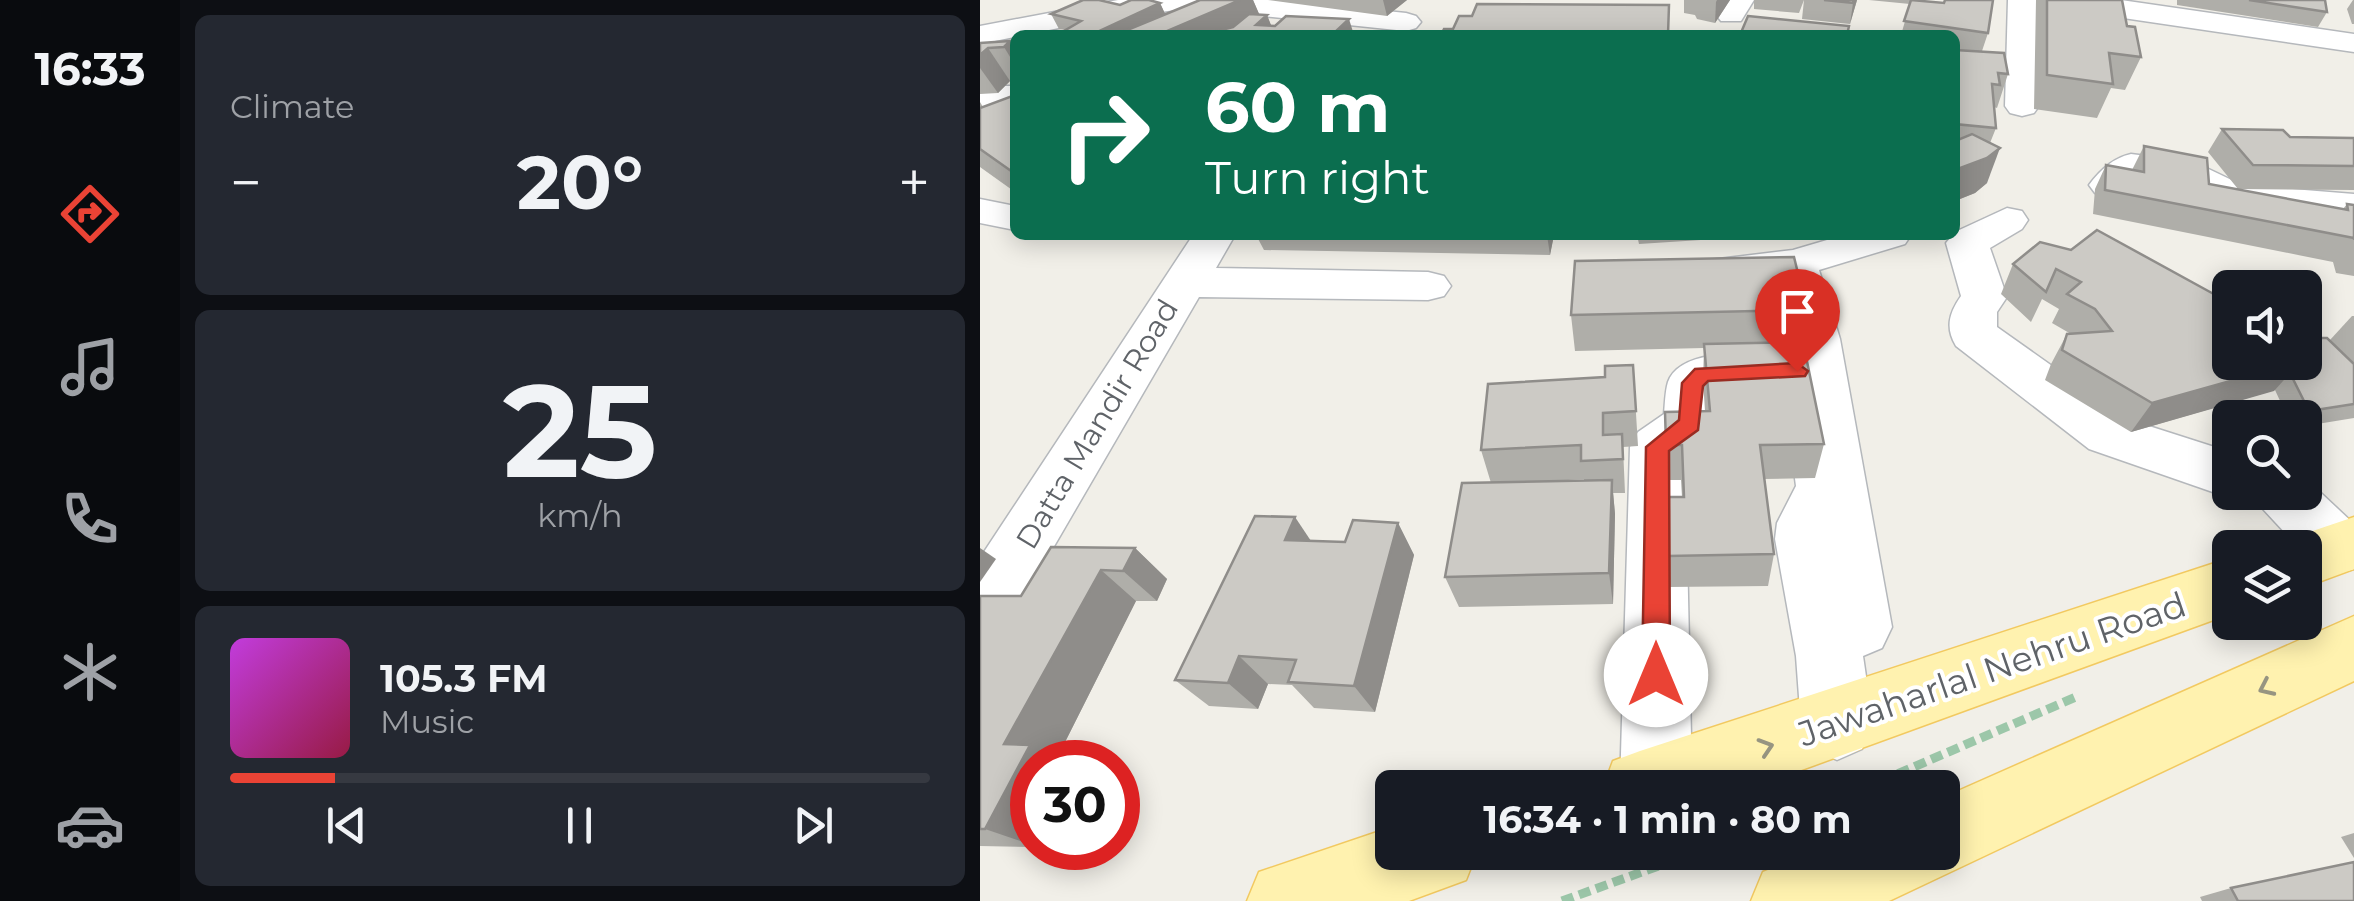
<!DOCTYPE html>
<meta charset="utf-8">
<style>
body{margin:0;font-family:Montserrat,sans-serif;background:#242831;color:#f1f3f6;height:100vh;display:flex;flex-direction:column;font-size:38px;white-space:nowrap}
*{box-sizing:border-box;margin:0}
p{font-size:32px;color:#9ea1a6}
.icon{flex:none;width:55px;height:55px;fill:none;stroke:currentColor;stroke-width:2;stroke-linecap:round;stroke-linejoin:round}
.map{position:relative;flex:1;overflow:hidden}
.sheet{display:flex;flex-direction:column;gap:15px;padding:15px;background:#0d0f14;width:800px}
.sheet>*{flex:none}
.top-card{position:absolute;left:30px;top:30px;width:950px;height:210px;border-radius:15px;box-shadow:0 5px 25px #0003;background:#0b6e4f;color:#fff;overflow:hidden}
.controls{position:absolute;left:1232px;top:270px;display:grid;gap:20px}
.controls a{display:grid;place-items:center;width:110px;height:110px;border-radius:15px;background:#171b24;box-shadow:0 5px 25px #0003;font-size:50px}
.speed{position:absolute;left:30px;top:740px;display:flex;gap:20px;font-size:50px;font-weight:700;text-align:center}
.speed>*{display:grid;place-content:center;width:130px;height:130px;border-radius:50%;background:#171b24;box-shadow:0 5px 25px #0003;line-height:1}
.speed .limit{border:15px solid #d22;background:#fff;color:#111}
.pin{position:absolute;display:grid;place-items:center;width:85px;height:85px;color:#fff;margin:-102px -42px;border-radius:50% 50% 50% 0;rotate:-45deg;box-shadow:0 0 10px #0007}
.pin .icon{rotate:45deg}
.me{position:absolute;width:110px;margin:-55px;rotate:0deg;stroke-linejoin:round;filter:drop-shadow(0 0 8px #0008)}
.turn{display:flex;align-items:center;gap:35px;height:210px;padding:0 30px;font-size:45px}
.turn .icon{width:130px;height:130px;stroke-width:2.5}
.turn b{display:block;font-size:70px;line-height:85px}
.big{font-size:75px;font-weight:700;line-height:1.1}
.sheet .tile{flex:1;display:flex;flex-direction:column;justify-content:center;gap:15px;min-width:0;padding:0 35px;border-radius:15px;background:#242831}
.sheet .dial{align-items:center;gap:0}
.dial b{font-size:130px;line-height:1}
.song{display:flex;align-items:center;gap:30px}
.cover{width:120px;height:120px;border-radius:15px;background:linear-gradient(135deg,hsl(290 70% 55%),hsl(340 70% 35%))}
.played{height:10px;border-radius:5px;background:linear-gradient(90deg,#ea4335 15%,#363941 15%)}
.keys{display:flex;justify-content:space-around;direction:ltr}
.heat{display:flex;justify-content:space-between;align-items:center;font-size:55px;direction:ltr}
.trip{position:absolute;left:395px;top:770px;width:585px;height:100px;border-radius:15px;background:#171b24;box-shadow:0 5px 25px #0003;font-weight:700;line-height:100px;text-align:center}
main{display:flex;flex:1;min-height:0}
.menu{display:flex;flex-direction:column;width:180px;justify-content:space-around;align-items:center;background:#090b0e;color:#9ea1a6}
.menu .icon{width:70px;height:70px}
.menu .active{color:#ea4335}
.menu b{font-size:45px;color:#f1f3f6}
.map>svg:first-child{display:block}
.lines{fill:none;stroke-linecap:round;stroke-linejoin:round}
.minor-casing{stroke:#b5b8bc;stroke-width:3}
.major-casing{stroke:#f2c960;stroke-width:3}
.path{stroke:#9cc7a9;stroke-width:9;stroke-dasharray:12 6;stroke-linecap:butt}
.minor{fill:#fff;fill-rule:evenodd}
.major{fill:#fff2af;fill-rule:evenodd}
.wall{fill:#afaea9;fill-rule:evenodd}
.shaded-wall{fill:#8f8d8a}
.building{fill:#cccac5;stroke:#8f8d8a;stroke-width:2.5}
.oneway{stroke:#979581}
.route{fill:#ea4335;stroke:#982c22;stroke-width:2.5}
.labels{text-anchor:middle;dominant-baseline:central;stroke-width:8;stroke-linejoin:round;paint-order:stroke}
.street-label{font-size:30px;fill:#5f6368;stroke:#fff}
.near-street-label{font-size:35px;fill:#5f6368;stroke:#fff}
</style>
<main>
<nav class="menu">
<b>16:33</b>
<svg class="icon active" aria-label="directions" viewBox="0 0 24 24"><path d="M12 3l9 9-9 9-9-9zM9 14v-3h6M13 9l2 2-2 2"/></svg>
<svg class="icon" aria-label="music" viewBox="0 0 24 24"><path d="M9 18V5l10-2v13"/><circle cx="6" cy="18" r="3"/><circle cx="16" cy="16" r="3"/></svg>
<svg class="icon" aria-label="phone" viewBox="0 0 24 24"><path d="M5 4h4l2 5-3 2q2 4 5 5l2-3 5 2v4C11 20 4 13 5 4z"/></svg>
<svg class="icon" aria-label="climate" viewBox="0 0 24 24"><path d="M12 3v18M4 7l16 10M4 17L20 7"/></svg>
<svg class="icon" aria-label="car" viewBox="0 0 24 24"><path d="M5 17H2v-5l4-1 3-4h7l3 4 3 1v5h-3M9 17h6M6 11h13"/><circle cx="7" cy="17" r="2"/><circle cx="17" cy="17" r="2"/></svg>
</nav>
<section class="sheet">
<div class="tile"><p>Climate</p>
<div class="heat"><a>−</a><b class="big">20°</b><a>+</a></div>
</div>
<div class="tile dial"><b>25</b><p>km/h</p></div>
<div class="tile">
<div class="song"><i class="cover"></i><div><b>105.3 FM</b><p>Music</p></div></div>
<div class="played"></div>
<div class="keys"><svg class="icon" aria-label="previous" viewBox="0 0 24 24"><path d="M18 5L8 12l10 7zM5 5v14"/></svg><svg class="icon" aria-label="pause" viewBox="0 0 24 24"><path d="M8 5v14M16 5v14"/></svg><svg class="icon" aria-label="next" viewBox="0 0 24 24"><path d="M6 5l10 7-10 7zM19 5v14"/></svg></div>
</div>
</section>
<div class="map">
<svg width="1374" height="901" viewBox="0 0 1374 901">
<rect width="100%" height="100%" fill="#f1efe8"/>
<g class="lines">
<g class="minor-casing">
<g id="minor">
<polygon points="138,0 217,0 213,6 203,9 113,21 0,44 0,26"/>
<polygon points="255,0 299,0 426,13 436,16 441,22 436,28 426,31 274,15 264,12"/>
<polygon points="746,0 774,0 761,21 741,21 736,15"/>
<polygon points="1028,0 1056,0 1059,106 1054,113 1042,116 1030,113 1025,106"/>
<polygon points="1068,0 1141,0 1374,34 1374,52 1082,9 1072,6"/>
<rect x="0" y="86" width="35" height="20"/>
<path d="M1151 154 1214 162 1262 185 1374 194V218L1254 208 1191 181 1160 177C1145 192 1136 199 1115 193L1109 185C1120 170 1133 158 1151 154Z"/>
<polygon points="0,199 35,206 35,230 0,223"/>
<path d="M1027 208 1042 211 1048 220 1042 229 1010 248 1027 297 1017 312V327L1147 419 1250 452V492H1265L1250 498 1109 449 976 346C965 328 969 313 981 296L966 243 975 232Z"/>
<polygon points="213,235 255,235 236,268 448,272 464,276 471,286 464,296 448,300 219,297 23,634 0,642 0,558"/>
<path d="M864 235H931L925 244 839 270 860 339 912 627 902 648 883 656 893 724 882 749 857 760 832 749 821 724 816 656 795 539 797 523 816 486 803 389 738 391C737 429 735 434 705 456L712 783 710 788H640L650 447 658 432 684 414C685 404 685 392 688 382 701 345 781 354 814 353L797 279 746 284 730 280 724 270 730 260 813 250Z"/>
<path d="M1325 478 1374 524V569C1353 576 1340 569 1325 553V548H1319L1282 508 1274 492H1325Z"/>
</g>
</g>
<g class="major-casing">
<g id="major">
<polygon points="1374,517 1374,569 1325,587 1325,548 1300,548 1303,541"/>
<polygon points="1250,558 1250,614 772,788 623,788 633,761 660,751"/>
<polygon points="1374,616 1374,681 909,901 771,901 783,872 831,852 962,852 962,798"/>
<polygon points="412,827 412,852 497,852 486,880 429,901 267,901 279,872"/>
</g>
</g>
<g class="path">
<polyline points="885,788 1096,697"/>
<polyline points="582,901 717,852"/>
</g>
<use href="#minor" class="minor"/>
<use href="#major" class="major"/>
</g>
<g class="wall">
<polygon points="220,0 273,0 279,14 287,15 291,26 374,35 77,35 86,30 79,29 71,14 140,5 180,3 185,14"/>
<polygon points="288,0 427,0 407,16"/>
<polygon points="704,0 750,0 735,23 717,19 715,15 704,13"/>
<polygon points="774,0 824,0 819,13 774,9"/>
<polygon points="824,0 877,0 870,24 822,19"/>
<polygon points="889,0 942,0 1008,33 1002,51 1028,74 1017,108 1014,107 1016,128 1010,143 1007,183 995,193 975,201 975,35 921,35 930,4"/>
<polygon points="1056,0 1142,0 1147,26 1161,57 1145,90 1131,88 1117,118 1054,109"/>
<polygon points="1197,0 1345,0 1347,12 1338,27 1197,5"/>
<polygon points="1373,0 1374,0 1374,24 1372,24 1367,9"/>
<polygon points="0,43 35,48 35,81 30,81 18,93 0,94"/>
<polygon points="35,95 35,192 0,167 0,102 3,107"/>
<polygon points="1242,129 1310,137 1374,138 1374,190 1258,189 1228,152"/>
<polygon points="1164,146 1229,184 1363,209 1367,204 1374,205 1374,276 1356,273 1353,262 1113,214 1115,189 1126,165 1152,170"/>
<polygon points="276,235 574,235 570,255 284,250"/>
<polygon points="657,235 798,235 659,244"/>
<polygon points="1060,242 1234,323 1250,362 1374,364 1374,418 1325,426 1325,418 1308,418 1295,390 1151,432 1065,380 1071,364 1087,334 1091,334 1072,323 1079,309 1062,299 1051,322 1021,294 1033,264"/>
<polygon points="827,310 821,342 844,444 835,478 784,479 794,554 788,586 688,587 687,497 702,497 701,480 686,480 685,412 725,411 723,380 724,348 595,351 591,315"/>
<polygon points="1372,316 1374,316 1374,363 1350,340"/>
<path d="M653 365 658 446 643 447 645 493H633L635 514 633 604 479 607 465 577 511 483 501 450 625 377ZM604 479V481L556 482Z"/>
<polygon points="418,523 434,555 395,712 334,708 312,685 288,684 278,709 229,706 195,680 331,541 365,542"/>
<polygon points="155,548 187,579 177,601 156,601 77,758 52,762 52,847 0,846 0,596 41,596"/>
<polygon points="1374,833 1374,858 1361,837"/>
<polygon points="1251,888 1374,901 1222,901 1220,897"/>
</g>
<g class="shaded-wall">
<polygon points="260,0 273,0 280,16 237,35 178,35"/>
<polygon points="403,0 427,0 407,16"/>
<polygon points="737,0 750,0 735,23 736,2"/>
<polygon points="874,0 877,0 870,24 873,3"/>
<polygon points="180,3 187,18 151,35 111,35"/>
<polygon points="287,15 295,35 276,25"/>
<polygon points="369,19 374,35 352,35"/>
<polygon points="30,41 35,48 35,65 24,47"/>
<polygon points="8,48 30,81 18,93 0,68 0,55"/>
<polygon points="1020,148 1007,183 995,193 975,201 975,170"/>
<polygon points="567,235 574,235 570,255"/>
<polygon points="1320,362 1294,391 1151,432 1172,403"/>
<polygon points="632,480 635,514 633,604 629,573"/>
<polygon points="315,517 337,550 305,540"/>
<polygon points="418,523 434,555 395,712 374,686"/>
<polygon points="0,548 16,559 0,582"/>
<polygon points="155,548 187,579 177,601 143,571"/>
<polygon points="121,570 156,601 77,758 85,762 52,762 52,845 5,829 24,744"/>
<polygon points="259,656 288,684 278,709 248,683"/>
</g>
<g class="building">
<polygon points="103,0 119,0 140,5 151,0 169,0 180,3 111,35 77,35 101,21 71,14"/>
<polygon points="220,0 260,0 178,35 135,35"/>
<polygon points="844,0 874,0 873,3"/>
<polygon points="931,0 964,3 965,0 1013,0 1008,33 924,21"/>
<polygon points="1067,0 1142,0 1147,26 1155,27 1161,57 1129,53 1133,84 1067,75"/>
<polygon points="1269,0 1345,0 1347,12"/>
<polygon points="497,4 689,5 688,35 461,35 464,29 473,29 479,16 492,16"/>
<polygon points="269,14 287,15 276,25 295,26 306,16 369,19 352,35 313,35 315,33 301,33 299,35 198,35 201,33 225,34 253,27"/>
<polygon points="768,16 869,26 867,35 760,35"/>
<polygon points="30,41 24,47 8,48 0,55 0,43"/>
<polygon points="975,50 1024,53 1028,74 1018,73 1020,85 1012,84 1016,128 975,124"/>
<polygon points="35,95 35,173 34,173 0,149 0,108"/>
<polygon points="1242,129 1303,130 1310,137 1374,138 1374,166 1273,165"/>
<polygon points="992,134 1020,148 1007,158 975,170 975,141"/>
<polygon points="1164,146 1227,158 1229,184 1368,210 1367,204 1374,205 1374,240 1374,238 1125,190 1126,165 1164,172"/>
<polygon points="1117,230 1241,298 1234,323 1250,330 1250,362 1318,362 1172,403 1082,350 1087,334 1132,331 1115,309 1087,294 1101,282 1076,269 1066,292 1033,264 1060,242 1091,250"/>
<polygon points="814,257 827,310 591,315 595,261"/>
<polygon points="1325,338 1347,338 1374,364 1374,404 1329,411 1310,373 1320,362 1325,362"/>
<polygon points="823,342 844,444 780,445 794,554 688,556 687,497 704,497 702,445 686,445 685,412 730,411 724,344"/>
<polygon points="653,365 656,411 623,413 623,435 642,434 643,459 601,461 601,445 501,450 508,384 625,377 625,366"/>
<polygon points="632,480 629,573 465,577 482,483"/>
<polygon points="275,516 315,517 305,540 365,542 373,520 418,523 374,686 308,682 316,660 259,656 248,683 195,680"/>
<polygon points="71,547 155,548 143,571 121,570 24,744 50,745 5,829 0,829 0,596 41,596"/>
<polygon points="1374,862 1374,901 1258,901 1251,888"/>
</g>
<defs><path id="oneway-chevron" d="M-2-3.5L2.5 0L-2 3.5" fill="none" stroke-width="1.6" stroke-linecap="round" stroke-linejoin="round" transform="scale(2.5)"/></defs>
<g class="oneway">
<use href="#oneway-chevron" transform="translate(1286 688) rotate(155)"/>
<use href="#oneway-chevron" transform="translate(786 747) rotate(-18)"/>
</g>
<polygon class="route" points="817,363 828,371 825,376 728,381 723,386 718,430 689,451 690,675 686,684 676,688 666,684 662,675 666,447 699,420 702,383 715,369"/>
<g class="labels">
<g class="street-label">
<text transform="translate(117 424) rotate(-59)">Datta Mandir Road</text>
</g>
<g class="near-street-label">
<text transform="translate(1012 669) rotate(-19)">Jawaharlal Nehru Road</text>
</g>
</g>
</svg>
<div class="controls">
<a><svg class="icon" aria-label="sound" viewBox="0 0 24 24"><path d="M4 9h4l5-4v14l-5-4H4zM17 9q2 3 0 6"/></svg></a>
<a><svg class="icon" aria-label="search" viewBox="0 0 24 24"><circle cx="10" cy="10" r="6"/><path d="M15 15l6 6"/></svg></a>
<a><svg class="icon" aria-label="layers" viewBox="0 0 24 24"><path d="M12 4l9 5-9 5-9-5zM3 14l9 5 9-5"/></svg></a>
</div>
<div class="speed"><div class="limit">30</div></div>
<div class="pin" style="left:817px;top:371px;background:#d93025"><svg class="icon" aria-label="arrive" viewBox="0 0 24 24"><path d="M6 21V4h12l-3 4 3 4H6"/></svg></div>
<svg class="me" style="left:676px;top:675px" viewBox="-20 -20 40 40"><circle r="19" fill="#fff"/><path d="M0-13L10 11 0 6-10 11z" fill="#ea4335"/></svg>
<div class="trip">16:34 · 1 min · 80 m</div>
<div class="top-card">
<div class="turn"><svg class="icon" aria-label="right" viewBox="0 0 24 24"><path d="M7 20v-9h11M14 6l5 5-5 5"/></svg><div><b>60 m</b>Turn right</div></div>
</div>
</div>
</main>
